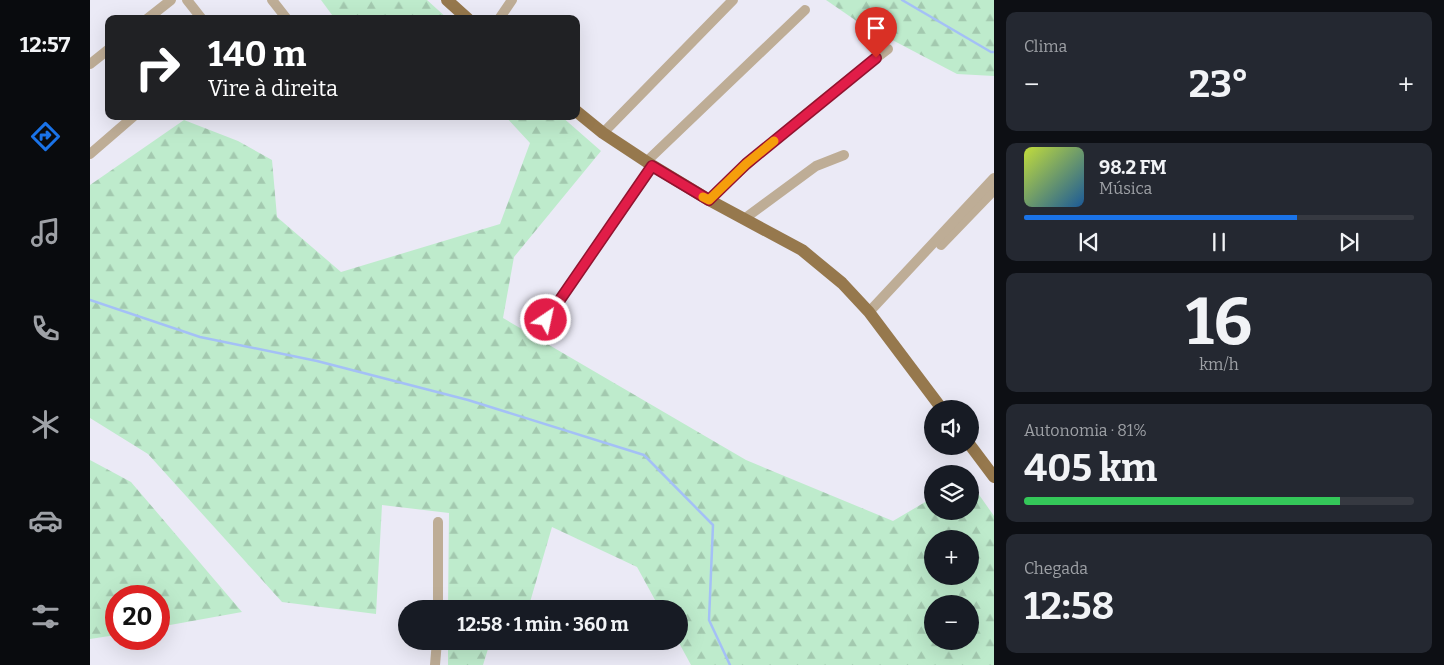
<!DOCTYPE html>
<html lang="pt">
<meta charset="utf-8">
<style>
body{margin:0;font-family:Bitter,serif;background:#242831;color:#f1f3f6;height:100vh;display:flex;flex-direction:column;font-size:19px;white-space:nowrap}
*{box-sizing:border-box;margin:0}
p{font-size:16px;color:#9ea1a6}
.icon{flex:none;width:28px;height:28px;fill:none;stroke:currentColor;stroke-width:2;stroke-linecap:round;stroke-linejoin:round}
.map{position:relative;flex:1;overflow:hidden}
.drawer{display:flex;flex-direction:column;gap:12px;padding:12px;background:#0d0f14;width:450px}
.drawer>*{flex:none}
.hud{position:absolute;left:15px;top:15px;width:475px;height:105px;border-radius:10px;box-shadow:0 5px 20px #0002;background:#202124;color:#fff;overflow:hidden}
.controls{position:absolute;left:834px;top:400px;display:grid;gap:10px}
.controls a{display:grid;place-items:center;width:55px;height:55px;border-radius:50%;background:#171b24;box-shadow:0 5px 20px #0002;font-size:25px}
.speed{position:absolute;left:15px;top:585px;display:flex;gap:10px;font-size:25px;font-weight:700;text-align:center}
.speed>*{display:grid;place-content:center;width:65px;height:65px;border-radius:50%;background:#171b24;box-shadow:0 5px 20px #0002;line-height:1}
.speed .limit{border:8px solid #d22;background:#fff;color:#111}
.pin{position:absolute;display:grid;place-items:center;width:42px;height:42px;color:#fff;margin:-51px -21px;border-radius:50% 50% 50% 0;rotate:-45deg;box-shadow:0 0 5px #0007}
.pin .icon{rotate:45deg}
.me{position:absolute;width:55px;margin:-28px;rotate:34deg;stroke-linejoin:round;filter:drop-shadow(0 0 4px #0008)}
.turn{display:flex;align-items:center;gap:18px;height:105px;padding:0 20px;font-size:22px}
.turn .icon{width:65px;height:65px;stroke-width:2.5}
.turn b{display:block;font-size:35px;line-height:42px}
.big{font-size:38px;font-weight:700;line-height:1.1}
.drawer .card{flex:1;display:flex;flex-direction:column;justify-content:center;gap:8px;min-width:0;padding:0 18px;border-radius:10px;background:#242831}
.drawer .dial{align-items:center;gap:0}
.dial b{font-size:65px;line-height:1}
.song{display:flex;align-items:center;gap:15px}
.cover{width:60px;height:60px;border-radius:8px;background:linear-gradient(135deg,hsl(70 70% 55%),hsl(210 70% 35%))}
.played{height:5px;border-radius:2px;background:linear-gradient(90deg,#1a73e8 70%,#363941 70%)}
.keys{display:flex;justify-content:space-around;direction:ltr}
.heat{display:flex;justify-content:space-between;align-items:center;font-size:28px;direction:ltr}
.charge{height:8px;border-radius:4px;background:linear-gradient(90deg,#34c759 81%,#363941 0)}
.trip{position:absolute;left:308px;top:600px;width:290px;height:50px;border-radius:25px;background:#171b24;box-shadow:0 5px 20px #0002;font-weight:700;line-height:50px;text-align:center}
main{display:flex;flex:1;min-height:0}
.menu{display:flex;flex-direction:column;width:90px;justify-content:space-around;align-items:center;background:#090b0e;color:#9ea1a6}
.menu .icon{width:35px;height:35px}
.menu .selected{color:#1a73e8}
.menu b{font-size:22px;color:#f1f3f6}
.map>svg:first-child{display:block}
.forest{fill:url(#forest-firs);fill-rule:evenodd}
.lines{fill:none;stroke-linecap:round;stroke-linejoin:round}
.stream{stroke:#a4c0f6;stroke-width:2.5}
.minor{stroke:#bead96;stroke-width:10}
.major{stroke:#96784d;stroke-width:12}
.route-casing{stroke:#92132f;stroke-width:12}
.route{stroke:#e11d48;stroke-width:9}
.slow{stroke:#f59e0b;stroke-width:9}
</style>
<main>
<nav class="menu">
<b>12:57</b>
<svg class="icon selected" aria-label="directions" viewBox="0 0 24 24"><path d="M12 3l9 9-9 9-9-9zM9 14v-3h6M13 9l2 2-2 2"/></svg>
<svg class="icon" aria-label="music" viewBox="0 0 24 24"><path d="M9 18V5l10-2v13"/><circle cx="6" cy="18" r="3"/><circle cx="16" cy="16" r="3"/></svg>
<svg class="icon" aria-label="phone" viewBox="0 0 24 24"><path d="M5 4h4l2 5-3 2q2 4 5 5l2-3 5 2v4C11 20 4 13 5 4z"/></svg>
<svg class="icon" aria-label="climate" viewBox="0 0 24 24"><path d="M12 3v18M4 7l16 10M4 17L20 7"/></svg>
<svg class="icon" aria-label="car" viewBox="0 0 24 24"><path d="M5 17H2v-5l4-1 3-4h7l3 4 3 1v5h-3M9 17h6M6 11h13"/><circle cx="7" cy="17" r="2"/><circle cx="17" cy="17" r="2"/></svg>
<svg class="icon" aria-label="filters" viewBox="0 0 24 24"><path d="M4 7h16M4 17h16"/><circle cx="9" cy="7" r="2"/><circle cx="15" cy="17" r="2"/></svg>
</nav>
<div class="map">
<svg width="904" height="665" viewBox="0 0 904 665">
<defs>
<pattern id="forest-firs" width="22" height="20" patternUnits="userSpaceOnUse" patternTransform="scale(1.25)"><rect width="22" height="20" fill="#beebcc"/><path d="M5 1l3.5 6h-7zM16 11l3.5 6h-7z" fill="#a3c9af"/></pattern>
</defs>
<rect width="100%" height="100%" fill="#ebeaf6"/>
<g class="forest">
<polygon points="231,0 337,0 358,19 245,19"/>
<polygon points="736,0 904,0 904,76 867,74 768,22"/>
<path d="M415 116H471L511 151 424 257 413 318 656 460 803 521 842 498V511H880V482L904 516V665H601L588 641 589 609H570L547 567 462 527 438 609H358L359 513 292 505 286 614 192 602 58 454 0 418V185L94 120 148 141 182 160 187 217 251 272 410 224 440 143ZM842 539H880V576H842ZM842 604H880V641H842Z"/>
<polygon points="0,460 41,482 152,612 69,627 69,596 26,596 26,635 0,639"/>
<polygon points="358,641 428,641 426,650 398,649 393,665 358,665"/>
</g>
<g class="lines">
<g class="stream">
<polyline points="812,0 901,52 904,52"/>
<polyline points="0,300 110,337 227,361 378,400 554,455 623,525 619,620 640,665"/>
</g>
<g class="minor">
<polyline points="97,0 112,19"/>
<polyline points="182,0 197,19"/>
<polyline points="57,19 81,0"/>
<polyline points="409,19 422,0"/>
<polyline points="0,64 19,49"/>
<polyline points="513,133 643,0"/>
<polyline points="0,154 44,116"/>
<polyline points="556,162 715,10"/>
<path d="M619 200C675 146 736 96 798 49"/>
<polyline points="654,219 726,166 754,155"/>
<polyline points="851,245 904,190"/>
<polyline points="779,312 904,178"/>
<polyline points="456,320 563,166"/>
<polyline points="348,522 348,609"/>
<polyline points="345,665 347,641"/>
</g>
<g class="major">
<polyline points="357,0 378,19"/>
<polyline points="486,111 513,133 563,166 619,200 712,250 752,283 779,312 852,409"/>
<polyline points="880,445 904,477"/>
</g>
</g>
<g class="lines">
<g class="route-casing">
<polyline id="route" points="456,320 562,166 619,200 656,164 786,58"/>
</g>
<use href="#route" class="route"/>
<polyline class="slow" points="613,197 619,200 656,164 684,141"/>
</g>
</svg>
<div class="controls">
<a><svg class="icon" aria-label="sound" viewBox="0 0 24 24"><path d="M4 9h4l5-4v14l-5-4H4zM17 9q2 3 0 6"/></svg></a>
<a><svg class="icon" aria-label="layers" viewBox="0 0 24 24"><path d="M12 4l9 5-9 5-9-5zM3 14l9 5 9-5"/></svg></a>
<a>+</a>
<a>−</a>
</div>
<div class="speed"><div class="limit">20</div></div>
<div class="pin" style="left:786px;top:58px;background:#d93025"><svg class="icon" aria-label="arrive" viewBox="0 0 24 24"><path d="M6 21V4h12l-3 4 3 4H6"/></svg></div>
<svg class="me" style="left:456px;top:320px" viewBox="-20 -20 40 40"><circle r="17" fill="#e11d48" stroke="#fff" stroke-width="3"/><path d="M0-11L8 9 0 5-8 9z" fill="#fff"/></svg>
<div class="trip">12:58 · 1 min · 360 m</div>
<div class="hud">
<div class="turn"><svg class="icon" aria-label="right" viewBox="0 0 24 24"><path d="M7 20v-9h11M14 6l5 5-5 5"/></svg><div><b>140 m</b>Vire à direita</div></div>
</div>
</div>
<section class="drawer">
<div class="card"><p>Clima</p>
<div class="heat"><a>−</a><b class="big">23°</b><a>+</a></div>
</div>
<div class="card">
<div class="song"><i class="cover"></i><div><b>98.2 FM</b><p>Música</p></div></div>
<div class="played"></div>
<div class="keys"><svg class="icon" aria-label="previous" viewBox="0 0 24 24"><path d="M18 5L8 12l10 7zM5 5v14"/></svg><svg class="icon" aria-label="pause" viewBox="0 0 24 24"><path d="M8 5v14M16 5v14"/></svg><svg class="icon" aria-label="next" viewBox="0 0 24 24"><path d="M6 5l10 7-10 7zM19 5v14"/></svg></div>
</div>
<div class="card dial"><b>16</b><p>km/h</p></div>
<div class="card"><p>Autonomia · 81%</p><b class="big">405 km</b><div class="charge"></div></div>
<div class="card"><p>Chegada</p><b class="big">12:58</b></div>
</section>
</main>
